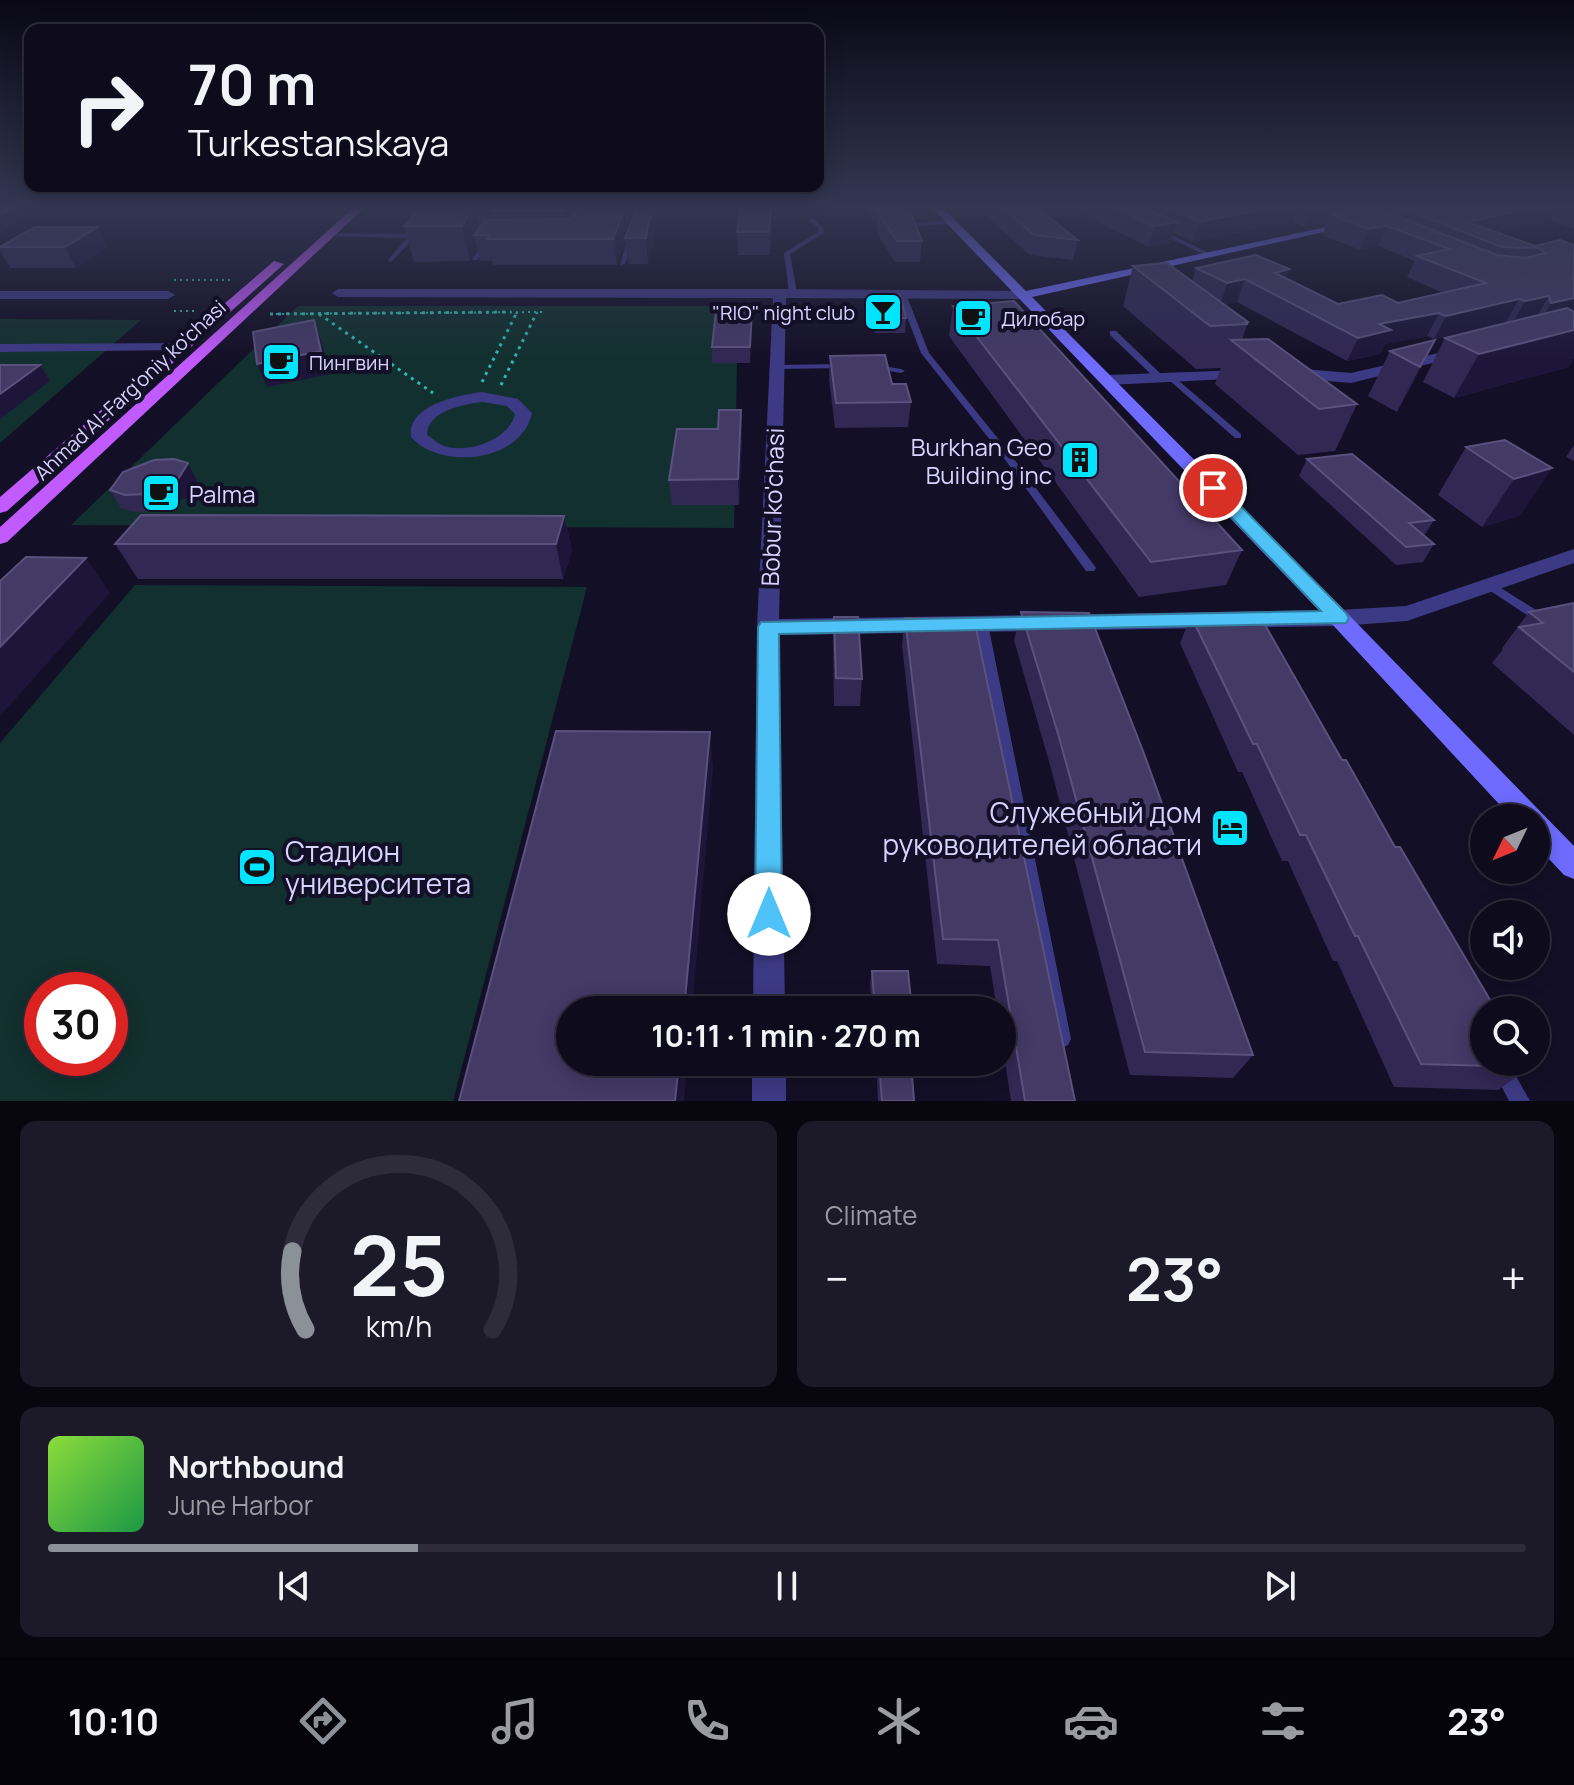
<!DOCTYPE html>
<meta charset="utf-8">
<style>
body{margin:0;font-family:Manrope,sans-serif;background:#1c1929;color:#f1f3f6;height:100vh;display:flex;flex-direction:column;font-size:30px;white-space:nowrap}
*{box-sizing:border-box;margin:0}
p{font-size:26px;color:#9b9ba3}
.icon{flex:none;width:44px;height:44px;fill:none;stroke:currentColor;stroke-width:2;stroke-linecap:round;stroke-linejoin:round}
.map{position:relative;height:1101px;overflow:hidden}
.panel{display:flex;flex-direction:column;gap:20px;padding:20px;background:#08060f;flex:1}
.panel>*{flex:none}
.banner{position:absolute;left:24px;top:24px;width:800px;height:168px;border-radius:16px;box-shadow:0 4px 20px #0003,0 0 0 2px #2e2b3b;background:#0e0b1c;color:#f1f3f6;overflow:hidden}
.needle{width:52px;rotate:227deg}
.fabs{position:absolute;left:1470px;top:804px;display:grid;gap:16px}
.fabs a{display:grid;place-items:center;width:80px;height:80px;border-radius:50%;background:#0e0b1c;box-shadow:0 4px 20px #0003,0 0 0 2px #2e2b3b;font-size:40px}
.speed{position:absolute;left:24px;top:972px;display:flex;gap:16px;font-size:40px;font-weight:700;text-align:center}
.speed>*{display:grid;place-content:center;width:104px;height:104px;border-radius:50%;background:#0e0b1c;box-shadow:0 4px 20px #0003,0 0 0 2px #2e2b3b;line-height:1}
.speed .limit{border:12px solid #d22;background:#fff;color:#111}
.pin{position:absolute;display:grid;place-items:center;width:68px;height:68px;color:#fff;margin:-34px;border:4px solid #fff;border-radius:50%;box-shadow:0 2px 8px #0007}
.me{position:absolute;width:88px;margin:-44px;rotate:0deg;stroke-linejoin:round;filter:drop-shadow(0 0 6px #0008)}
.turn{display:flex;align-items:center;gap:28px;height:168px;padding:0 32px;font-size:36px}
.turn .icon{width:104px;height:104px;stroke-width:2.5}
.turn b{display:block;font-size:56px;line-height:68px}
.big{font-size:60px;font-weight:700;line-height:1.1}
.panel .card{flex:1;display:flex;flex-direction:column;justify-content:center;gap:12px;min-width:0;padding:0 28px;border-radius:16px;background:#1c1929}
.panel .dial{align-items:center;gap:0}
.dial svg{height:208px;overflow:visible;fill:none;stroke:#2e2b3b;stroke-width:7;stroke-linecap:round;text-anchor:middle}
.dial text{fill:#f1f3f6;stroke:none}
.song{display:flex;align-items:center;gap:24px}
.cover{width:96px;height:96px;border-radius:12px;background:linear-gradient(135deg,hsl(90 70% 55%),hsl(140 70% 35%))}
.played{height:8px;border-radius:4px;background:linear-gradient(90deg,#8c9099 25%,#2e2b3b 25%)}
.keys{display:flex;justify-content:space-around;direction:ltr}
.heat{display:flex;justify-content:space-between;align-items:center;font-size:44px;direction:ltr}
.panel .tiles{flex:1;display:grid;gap:20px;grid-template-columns:1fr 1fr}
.card:last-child{grid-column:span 2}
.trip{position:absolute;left:556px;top:996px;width:460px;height:80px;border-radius:40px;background:#0e0b1c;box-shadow:0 4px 20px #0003,0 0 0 2px #2e2b3b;font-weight:700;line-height:80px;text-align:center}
.tab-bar{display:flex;height:128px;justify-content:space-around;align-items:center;background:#06040b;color:#9b9ba3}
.tab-bar .icon{width:56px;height:56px}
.tab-bar .selected{color:#8c9099}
.tab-bar b{font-size:36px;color:#f1f3f6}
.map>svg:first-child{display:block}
.green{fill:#12302f;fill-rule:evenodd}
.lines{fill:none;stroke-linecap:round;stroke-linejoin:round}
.path-far1{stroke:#2fb8b0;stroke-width:2;stroke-dasharray:2 4;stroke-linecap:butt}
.path{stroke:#2fb8b0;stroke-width:3;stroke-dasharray:3 5;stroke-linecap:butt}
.lane{fill:#3d3a85;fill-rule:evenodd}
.street{fill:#3d3a85;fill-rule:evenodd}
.secondary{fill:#6f6bff;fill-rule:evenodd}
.primary{fill:#c25bff;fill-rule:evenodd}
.wall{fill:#312854}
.shaded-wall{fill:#1d163a}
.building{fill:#433a66;stroke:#5a527e;stroke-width:2}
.route{fill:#4fc3f7;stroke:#337fa1;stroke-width:2}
.labels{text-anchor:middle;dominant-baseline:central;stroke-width:8;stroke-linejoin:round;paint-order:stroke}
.far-poi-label{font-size:20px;fill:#d9d4ff;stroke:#130f26;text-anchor:start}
.far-street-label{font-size:20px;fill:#d9d4ff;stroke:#130f26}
.poi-label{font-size:24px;fill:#d9d4ff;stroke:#130f26;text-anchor:end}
.street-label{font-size:24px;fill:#d9d4ff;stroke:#130f26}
.near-poi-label{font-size:28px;fill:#d9d4ff;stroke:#130f26;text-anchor:end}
</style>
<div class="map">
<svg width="1574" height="1101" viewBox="0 0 1574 1101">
<rect width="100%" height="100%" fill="#130f26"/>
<g class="green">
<polygon points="298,306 738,306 734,528 71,525"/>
<polygon points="0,319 141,320 0,443"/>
<path d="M135 585 587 587 453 1101H0V743ZM42 990H110V1058H42Z"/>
</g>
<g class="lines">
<g class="path-far1">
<polyline points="174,280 234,280"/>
<polyline points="174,311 197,311"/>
<polyline points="270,314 544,312"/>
<polyline points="516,314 518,311"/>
<polyline points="536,314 538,310"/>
</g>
<g class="path">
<polyline points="270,314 511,312"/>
<polyline points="319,314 433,393"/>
<polyline points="482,382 517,312"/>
<polyline points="501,385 537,312"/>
</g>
<g class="lane">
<polygon points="810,219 814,219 823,227 824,233 790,254 797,293 793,295 789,293 784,253 818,232 818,228 810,221"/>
<polygon points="951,220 953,221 953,223 904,228 901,226 904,224"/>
<polygon points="1159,229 1211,254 1212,255 1207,256 1157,232 1156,231"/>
<polygon points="329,233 421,234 424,236 414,238 391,262 388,260 407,238 327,236 326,235"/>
<polygon points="631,236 634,238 625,264 620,265 628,238"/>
<polygon points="485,242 490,243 477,260 473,260 472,259"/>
<polygon points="899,292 906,294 929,353 1004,446 1094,565 1096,568 1094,571 1086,571 998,450 921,353 898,294"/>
<polygon points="1110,331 1116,331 1163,376 1163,380 1157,380 1110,335"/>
<polygon points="841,364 844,364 844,368 777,369 773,367 777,365"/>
<polygon points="871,364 901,369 905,371 901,373 874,368 871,368"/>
<polygon points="1172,375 1241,434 1241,438 1235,438 1169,380 1169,376"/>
<polygon points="1490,581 1544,615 1546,618 1544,621 1536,621 1486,588 1484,585"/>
<polygon points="982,620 986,621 988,624 1071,1039 1068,1045 1062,1048 1056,1045 1053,1039 976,624 978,621"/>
<polygon points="1489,1062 1508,1062 1530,1101 1509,1101"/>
</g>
<g class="street">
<polygon points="780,289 1025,291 1032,295 1025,299 786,298 779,619 1339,610 1406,606 1574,549 1574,563 1407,621 1339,626 779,635 785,1010 753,1010 757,627 773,298 338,297 332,293 338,289"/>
<polygon points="0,291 168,291 175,295 168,299 0,299"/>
<polygon points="183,343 188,344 188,350 0,352 0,344"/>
<polygon points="1460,348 1467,352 1465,355 1351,383 1292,378 1284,373 1292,368 1351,373"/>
<polygon points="1244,370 1249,372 1249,378 1108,385 1100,380 1108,375"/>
<path d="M482 392 518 399 532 413C522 462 441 471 411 437 407 405 459 395 482 392ZM482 402 507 406 515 414C509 440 468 454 444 446 438 444 432 438 427 435 427 411 464 404 482 402Z"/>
<rect x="752" y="1062" width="34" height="39"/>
</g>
<polygon class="secondary" points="932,208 943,208 1026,291 1355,221 1355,225 1351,226 1032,297 1347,613 1574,846 1574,879 1564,875 1536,845 1536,818 1512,818 1331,623"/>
<g class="primary">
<polygon points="353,208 364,208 7,542 0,544 0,527"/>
<polygon points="274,261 284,264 7,511 0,513 0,497"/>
</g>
</g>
<g class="wall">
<polygon points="420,208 707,208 706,216 658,216 648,264 628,264 625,240 617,265 493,265 492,261 480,261 477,248 470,261 414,262 404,226"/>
<polygon points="740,208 773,208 770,255 738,255 737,232"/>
<polygon points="866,208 903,208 902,211 922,241 920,262 895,262 877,233 877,224 875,225"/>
<polygon points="977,208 1037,208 1078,240 1073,260 1030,255"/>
<polygon points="1070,208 1574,208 1574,229 1550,221 1499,233 1535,246 1574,245 1574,358 1568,367 1454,398 1423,382 1445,338 1508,323 1506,322 1434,339 1427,336 1385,344 1380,354 1347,361 1237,302 1224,305 1248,322 1242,340 1357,404 1335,451 1298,455 1215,384 1221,368 1196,369 1123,306 1133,266 1192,281 1196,268 1289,269 1286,278 1338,304 1398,303 1443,293 1407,277 1415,261 1378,246 1360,250 1323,235 1327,222 1305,227 1292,222 1192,242 1174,233 1171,243 1149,247"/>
<polygon points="0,246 108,247 76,268 10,268 0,250"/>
<polygon points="871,295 906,318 905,333 875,333 870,310"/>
<polygon points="953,306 1242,550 1226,585 1139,597 949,336"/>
<polygon points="752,310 750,363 712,363 712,347"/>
<polygon points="1435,340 1397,412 1368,396 1390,351"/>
<polygon points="830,356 892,384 911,402 908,427 835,428 829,379"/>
<polygon points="741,410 742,435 739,505 672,505 669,480 718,429"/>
<polygon points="1574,445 1574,461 1566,457"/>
<polygon points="1466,447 1552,468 1519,516 1482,527 1438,495"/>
<polygon points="1307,459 1434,520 1424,536 1434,544 1423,562 1396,565 1299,476"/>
<polygon points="188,463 197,481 186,498 156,511 135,512 121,508 110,490"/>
<polygon points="564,516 572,550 563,579 138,579 115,544"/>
<polygon points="1574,603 1574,735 1492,663 1503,649 1502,648 1529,612"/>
<polygon points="1021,612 1253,1055 1233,1078 1130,1075 1050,765 1014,640"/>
<polygon points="1191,616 1342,760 1530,1067 1498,1090 1394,1087 1337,961 1333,961 1288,861 1282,861 1242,772 1238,772 1180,643"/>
<polygon points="834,617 862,679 860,706 834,706 833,644"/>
<polygon points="905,618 1075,1101 1011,1101 1002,1042 1002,1010 997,1010 990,966 937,964 902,645"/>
<polygon points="872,971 912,1010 872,1010 870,984"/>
<polygon points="876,1062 911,1062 914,1101 878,1101"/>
</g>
<g class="shaded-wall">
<polygon points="16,208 52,208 0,233 0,215"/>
<polygon points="473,208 475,208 481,235 474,235 477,248 470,261 462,226"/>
<polygon points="485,208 506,208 494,211 496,222 490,230"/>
<polygon points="565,208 583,208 567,236 563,211"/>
<polygon points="625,208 637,208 625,238 625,240 617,265 613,239"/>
<polygon points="652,208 657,208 658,216 648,264 646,238"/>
<polygon points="771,208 773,208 770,255 769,232"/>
<polygon points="903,208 902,221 878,213 877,224 875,225 876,212"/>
<polygon points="1270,208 1298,208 1292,222 1192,242 1199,222"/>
<polygon points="1312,208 1355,208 1352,217 1331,214 1327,222 1305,227"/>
<polygon points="1531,208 1557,208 1550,221 1478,238 1468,222"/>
<polygon points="1177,222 1171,243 1149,247 1154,226"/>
<polygon points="1387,226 1378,246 1360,250 1368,229"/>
<polygon points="98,227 108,247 76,268 65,247"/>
<polygon points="1289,269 1281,291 1275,273"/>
<polygon points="1245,279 1237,302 1220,306 1227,283"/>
<polygon points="1549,296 1536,318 1512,324 1525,301"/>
<polygon points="1574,298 1574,318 1538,326 1551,303"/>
<polygon points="1519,299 1506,322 1434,339 1446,316"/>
<polygon points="752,310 752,325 750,363 750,347"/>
<polygon points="1439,313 1427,336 1385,344 1380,354 1347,361 1358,338 1379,324"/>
<polygon points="314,320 322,343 330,374 267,387 257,364"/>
<polygon points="1574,330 1574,358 1568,367 1454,398 1479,354"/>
<polygon points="1435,340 1413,384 1397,412 1420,367"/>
<polygon points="40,365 50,381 0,419 0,394"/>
<polygon points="741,410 742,435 739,505 738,479"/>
<polygon points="188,463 197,481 186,498 156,511 146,494"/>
<polygon points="1552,468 1519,516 1482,527 1514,479"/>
<polygon points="564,516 572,550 563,579 556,544"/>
<polygon points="86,558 110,593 0,716 0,647"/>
<polygon points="710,732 713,768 692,1010 684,1010"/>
<polygon points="679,1062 688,1062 684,1101 675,1101"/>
</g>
<g class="building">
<polygon points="0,208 16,208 0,215"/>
<polygon points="420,208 473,208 462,226 404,226"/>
<polygon points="496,208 565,208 563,211 494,211"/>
<polygon points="577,208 625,208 613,239 487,239 490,235 474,235 486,220 570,219"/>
<polygon points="637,208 652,208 646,238 625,238"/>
<polygon points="740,208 771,208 769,232 737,232"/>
<polygon points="874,208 903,208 876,212"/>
<polygon points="1002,208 1037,208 1078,240 1034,235"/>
<polygon points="1116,208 1149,208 1151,211 1177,222 1154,226"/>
<polygon points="1170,208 1270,208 1199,222"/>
<polygon points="1360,208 1376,208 1497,255 1526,258 1545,253 1539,248 1502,247 1401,208 1531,208 1468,222 1535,246 1560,240 1574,245 1574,298 1551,303 1549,296 1525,301 1519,299 1446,316 1439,313 1379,324 1391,330 1358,338 1245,279 1227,283 1196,268 1256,255 1289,269 1275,273 1338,304 1382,295 1398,303 1486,283 1417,256 1449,249 1387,226 1368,229 1331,214"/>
<polygon points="910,211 922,241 897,241 878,213"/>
<polygon points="35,227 98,227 65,247 0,247"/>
<polygon points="1167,263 1248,322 1245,323 1248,324 1210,326 1133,266"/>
<polygon points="871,295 900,295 906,318 876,318"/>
<polygon points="1014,301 1242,550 1151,562 953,306"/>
<polygon points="1567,308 1574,312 1574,330 1479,354 1445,338"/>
<polygon points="752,310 750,347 712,347 716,311"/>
<polygon points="314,320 321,351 257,364 253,332"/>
<polygon points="1268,339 1357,404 1319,409 1231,340"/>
<polygon points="1435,340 1420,367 1390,351"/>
<polygon points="885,355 892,384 906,384 911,402 836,403 830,356"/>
<polygon points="0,365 40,365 0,394"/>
<polygon points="719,410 741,410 738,479 669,480 677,429 718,429"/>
<polygon points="1505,440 1552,468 1514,479 1466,447"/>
<polygon points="1352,454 1434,520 1409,523 1434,544 1406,547 1307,459"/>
<polygon points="174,459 188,463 177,481 146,494 125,495 110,490 123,472 154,460"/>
<polygon points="141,515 564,516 556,544 115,544"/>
<polygon points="26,557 86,558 0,647 0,581"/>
<polygon points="1574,603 1574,672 1519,627 1543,623 1529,612"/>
<polygon points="1021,612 1089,613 1143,751 1253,1055 1145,1052 1059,737"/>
<polygon points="1191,616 1261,618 1342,760 1346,760 1395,847 1400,847 1496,1010 1484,1010 1484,1062 1527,1062 1530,1067 1421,1064 1358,936 1355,936 1306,835 1300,835 1257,744 1253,744"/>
<polygon points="834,617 858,617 862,679 836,678"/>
<polygon points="905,618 974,619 1075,1101 1025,1101 998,940 943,939"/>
<polygon points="556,731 710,732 684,1010 570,1010 570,1062 679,1062 675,1101 459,1101"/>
<polygon points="872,971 908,971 912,1010 875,1010"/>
<polygon points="879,1062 911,1062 914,1101 882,1101"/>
</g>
<linearGradient id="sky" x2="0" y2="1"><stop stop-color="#0a0815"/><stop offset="0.57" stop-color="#333752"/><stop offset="1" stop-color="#333752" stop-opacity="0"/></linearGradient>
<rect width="1574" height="362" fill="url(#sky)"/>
<polygon class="route" points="1213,483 1219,484 1346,613 1349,618 1346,623 779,634 782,914 778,923 769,927 759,923 755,914 758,627 761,622 1321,611 1207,492 1205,488 1207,484"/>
<defs>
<g id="bar-square" transform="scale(2)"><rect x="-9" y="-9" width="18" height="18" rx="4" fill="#00e5ff" stroke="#130f26"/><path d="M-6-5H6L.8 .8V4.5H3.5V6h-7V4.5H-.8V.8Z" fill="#111"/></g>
<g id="cafe-square" transform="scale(2)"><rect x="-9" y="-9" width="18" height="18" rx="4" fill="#00e5ff" stroke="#130f26"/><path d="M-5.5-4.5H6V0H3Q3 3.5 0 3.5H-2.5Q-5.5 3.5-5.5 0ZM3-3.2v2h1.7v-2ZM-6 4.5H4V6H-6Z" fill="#111"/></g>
<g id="building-square" transform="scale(2)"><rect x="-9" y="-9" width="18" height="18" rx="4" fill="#00e5ff" stroke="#130f26"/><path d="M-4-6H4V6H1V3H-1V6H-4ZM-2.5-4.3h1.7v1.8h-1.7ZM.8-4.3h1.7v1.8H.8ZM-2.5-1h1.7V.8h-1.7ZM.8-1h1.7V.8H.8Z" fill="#111"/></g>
<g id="hotel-square" transform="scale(2)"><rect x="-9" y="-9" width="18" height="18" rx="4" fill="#00e5ff" stroke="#130f26"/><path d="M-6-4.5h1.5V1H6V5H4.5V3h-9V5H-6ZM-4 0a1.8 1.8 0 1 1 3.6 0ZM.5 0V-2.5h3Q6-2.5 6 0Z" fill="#111"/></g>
<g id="stadium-square" transform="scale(2)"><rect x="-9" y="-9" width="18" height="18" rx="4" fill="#00e5ff" stroke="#130f26"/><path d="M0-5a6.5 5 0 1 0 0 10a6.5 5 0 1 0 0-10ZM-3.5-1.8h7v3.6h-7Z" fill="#111"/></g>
</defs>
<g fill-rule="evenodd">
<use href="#bar-square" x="883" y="312"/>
<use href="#cafe-square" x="973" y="318"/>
<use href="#cafe-square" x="281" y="362"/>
<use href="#building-square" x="1080" y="460"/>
<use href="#cafe-square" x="161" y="493"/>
<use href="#hotel-square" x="1230" y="828"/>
<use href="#stadium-square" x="257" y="867"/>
</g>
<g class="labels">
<g class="far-poi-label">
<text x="855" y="312" text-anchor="end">"RIO" night club</text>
<text x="1001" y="318">Дилобар</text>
<text x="309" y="362">Пингвин</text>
</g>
<g class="far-street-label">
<text transform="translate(130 390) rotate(-43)">Ahmad Al-Farg'oniy ko'chasi</text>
</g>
<g class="poi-label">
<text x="1052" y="446">Burkhan Geo<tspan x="1052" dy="28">Building inc</tspan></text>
<text x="189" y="493" text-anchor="start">Palma</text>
</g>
<g class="street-label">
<text transform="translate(772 507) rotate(-88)">Bobur ko'chasi</text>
</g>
<g class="near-poi-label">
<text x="1202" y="812">Служебный дом<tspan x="1202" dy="32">руководителей области</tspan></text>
<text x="285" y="851" text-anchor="start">Стадион<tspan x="285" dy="32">университета</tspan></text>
</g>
</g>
</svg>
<div class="fabs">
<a><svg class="needle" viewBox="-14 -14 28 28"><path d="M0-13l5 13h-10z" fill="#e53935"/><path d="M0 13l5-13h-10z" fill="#9b9ba3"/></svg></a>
<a><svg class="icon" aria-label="sound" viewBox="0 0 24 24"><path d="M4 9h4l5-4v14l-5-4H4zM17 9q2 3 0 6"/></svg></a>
<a><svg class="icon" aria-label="search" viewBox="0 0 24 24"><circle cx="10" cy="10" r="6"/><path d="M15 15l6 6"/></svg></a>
</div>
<div class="speed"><div class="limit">30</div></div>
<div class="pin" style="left:1213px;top:488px;background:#d93025"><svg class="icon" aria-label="arrive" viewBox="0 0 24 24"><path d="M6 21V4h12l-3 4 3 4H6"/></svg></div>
<svg class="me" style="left:769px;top:914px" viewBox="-20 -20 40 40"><circle r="19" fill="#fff"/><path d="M0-13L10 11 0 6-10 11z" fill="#4fc3f7"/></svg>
<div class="trip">10:11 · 1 min · 270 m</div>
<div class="banner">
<div class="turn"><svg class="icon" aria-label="right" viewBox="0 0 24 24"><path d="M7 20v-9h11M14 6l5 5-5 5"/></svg><div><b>70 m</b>Turkestanskaya</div></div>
</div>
</div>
<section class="panel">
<div class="tiles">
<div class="card dial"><svg viewBox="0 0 100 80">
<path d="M14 69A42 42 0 1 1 86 69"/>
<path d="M14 69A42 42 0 0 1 9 39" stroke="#8c9099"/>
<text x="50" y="56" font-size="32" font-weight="700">25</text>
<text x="50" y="72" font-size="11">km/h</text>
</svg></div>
<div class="card"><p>Climate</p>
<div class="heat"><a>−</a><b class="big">23°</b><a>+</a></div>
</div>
<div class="card">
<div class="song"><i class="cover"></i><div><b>Northbound</b><p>June Harbor</p></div></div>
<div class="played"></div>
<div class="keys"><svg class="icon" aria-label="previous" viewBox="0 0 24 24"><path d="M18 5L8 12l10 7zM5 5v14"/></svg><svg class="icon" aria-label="pause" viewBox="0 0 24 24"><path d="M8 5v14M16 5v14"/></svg><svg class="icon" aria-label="next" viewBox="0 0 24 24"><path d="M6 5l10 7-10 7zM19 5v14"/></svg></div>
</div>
</div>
</section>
<nav class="tab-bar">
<b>10:10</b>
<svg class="icon selected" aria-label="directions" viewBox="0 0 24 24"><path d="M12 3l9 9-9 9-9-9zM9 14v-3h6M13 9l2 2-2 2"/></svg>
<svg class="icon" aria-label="music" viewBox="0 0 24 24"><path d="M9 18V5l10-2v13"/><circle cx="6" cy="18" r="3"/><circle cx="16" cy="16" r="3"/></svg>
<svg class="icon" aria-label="phone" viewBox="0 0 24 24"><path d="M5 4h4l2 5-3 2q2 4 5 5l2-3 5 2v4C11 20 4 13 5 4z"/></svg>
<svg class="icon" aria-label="climate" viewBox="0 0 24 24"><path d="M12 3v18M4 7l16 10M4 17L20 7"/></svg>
<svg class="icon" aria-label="car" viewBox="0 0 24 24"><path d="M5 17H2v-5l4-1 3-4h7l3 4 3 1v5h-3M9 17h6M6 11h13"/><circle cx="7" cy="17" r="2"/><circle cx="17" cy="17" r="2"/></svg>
<svg class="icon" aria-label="filters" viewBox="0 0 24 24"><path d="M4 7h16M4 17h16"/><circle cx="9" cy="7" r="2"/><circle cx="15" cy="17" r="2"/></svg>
<b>23°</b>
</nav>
